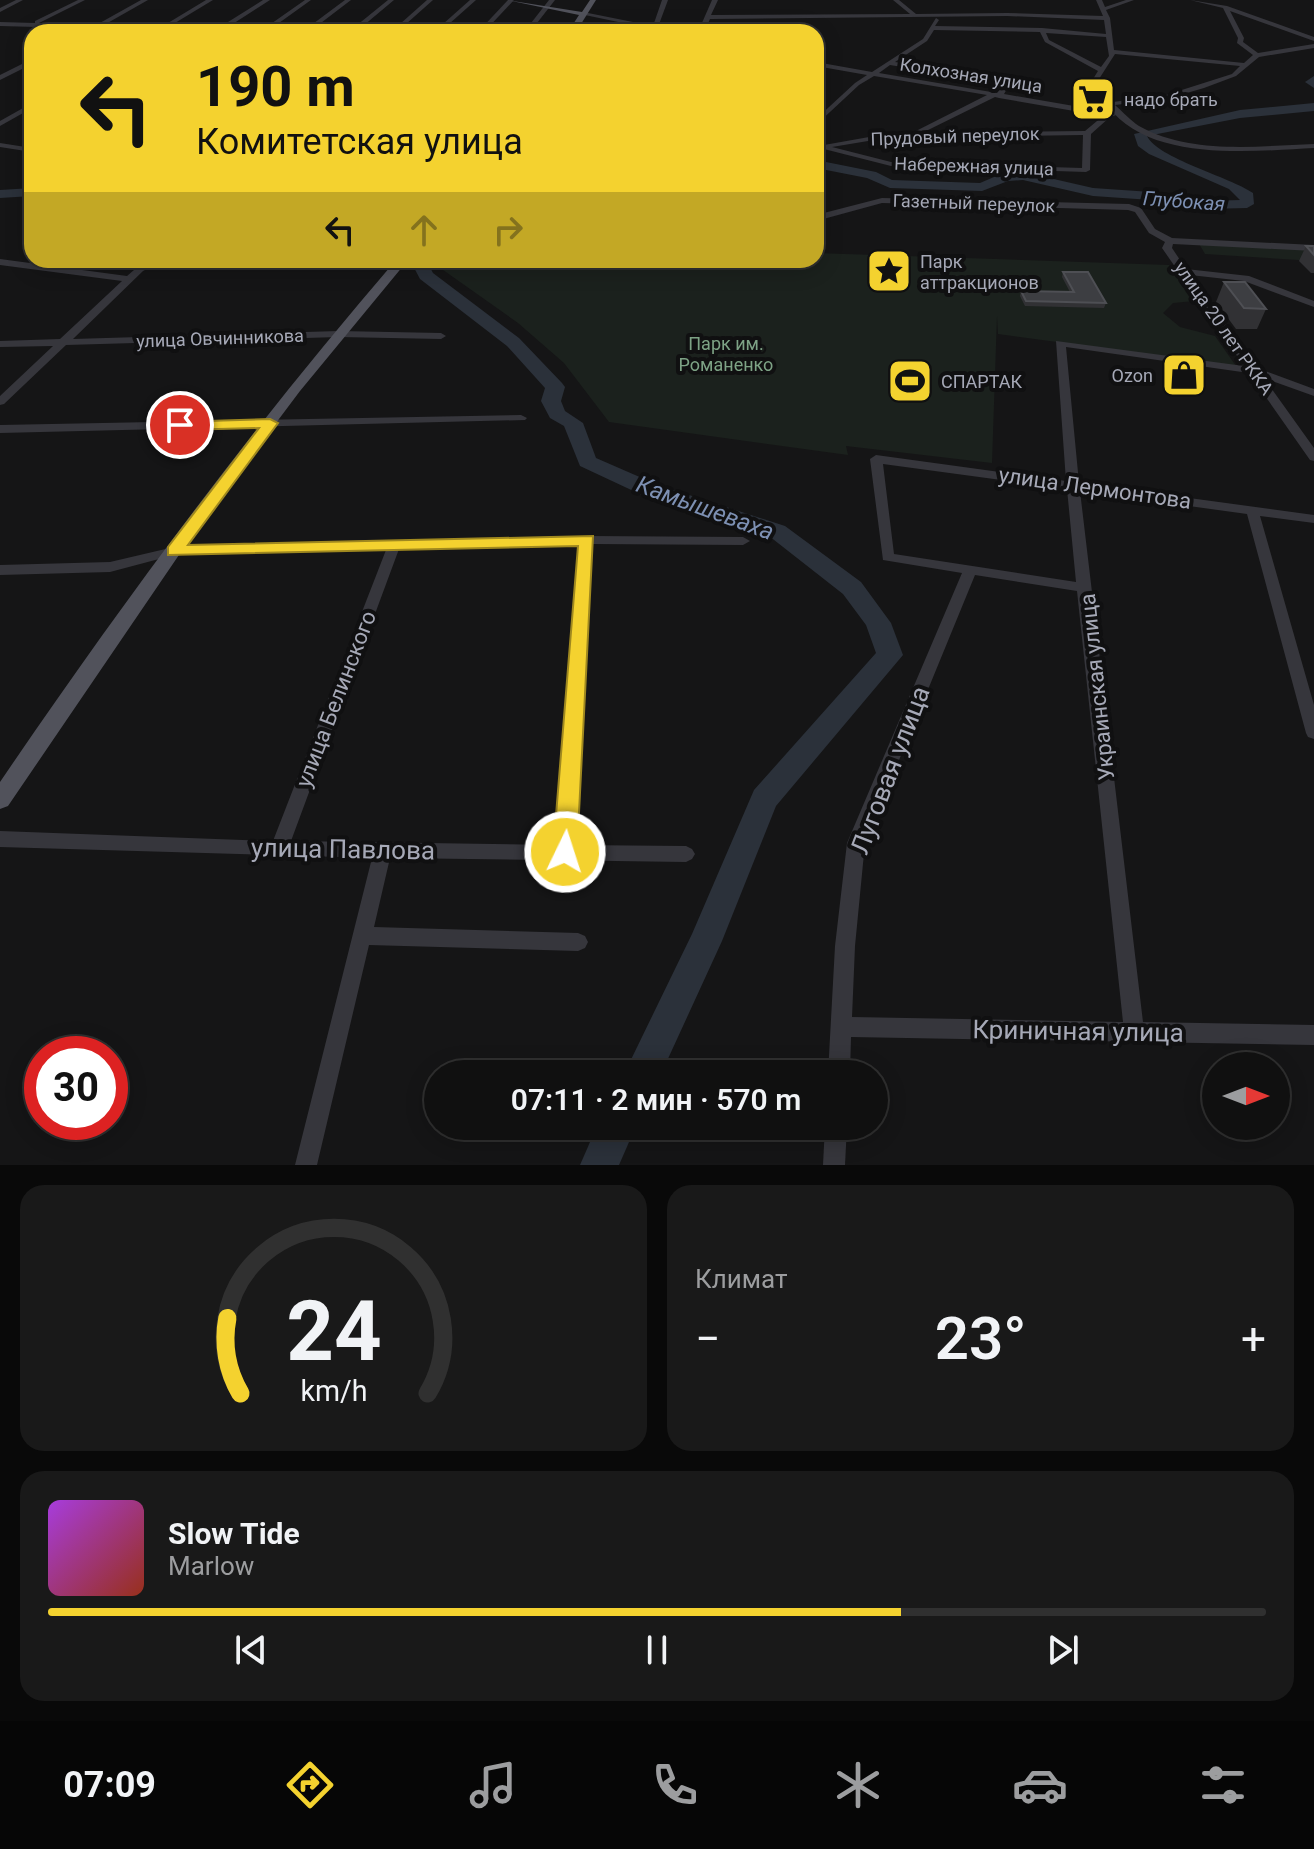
<!DOCTYPE html>
<html lang="ru">
<meta charset="utf-8">
<style>
body{margin:0;font-family:Roboto,sans-serif;background:#191919;color:#f1f3f6;height:100vh;display:flex;flex-direction:column;font-size:30px;white-space:nowrap}
*{box-sizing:border-box;margin:0}
p{font-size:26px;color:#9c9d9f}
.icon{flex:none;width:44px;height:44px;fill:none;stroke:currentColor;stroke-width:2;stroke-linecap:round;stroke-linejoin:round}
.map{position:relative;height:1165px;overflow:hidden}
.side{display:flex;flex-direction:column;gap:20px;padding:20px;background:#090909;flex:1}
.side>*{flex:none}
.banner{position:absolute;left:24px;top:24px;width:800px;height:244px;border-radius:24px;box-shadow:0 4px 20px #0003,0 0 0 2px #303030;background:#f4d22f;color:#111;overflow:hidden}
.needle{width:52px;rotate:90deg}
.buttons{position:absolute;left:1202px;top:1052px;display:grid;gap:16px}
.buttons a{display:grid;place-items:center;width:88px;height:88px;border-radius:50%;background:#101010;box-shadow:0 4px 20px #0003,0 0 0 2px #303030;font-size:40px}
.speed{position:absolute;left:24px;top:1036px;display:flex;gap:16px;font-size:40px;font-weight:700;text-align:center}
.speed>*{display:grid;place-content:center;width:104px;height:104px;border-radius:50%;background:#101010;box-shadow:0 4px 20px #0003,0 0 0 2px #303030;line-height:1}
.speed .limit{border:12px solid #d22;background:#fff;color:#111}
.pin{position:absolute;display:grid;place-items:center;width:68px;height:68px;color:#fff;margin:-34px;border:4px solid #fff;border-radius:50%;box-shadow:0 2px 8px #0007}
.me{position:absolute;width:88px;margin:-44px;rotate:4deg;stroke-linejoin:round;filter:drop-shadow(0 0 6px #0008)}
.turn{display:flex;align-items:center;gap:28px;height:168px;padding:0 40px;font-size:36px}
.turn .icon{width:104px;height:104px;stroke-width:2.5}
.turn b{display:block;font-size:56px;line-height:68px}
.lanes{display:flex;align-items:center;height:76px;padding:0 40px;background:#0003;justify-content:center;gap:40px;direction:ltr}
.lanes .off{opacity:.35}
.big{font-size:60px;font-weight:600;line-height:1.1}
.side .widget{flex:1;display:flex;flex-direction:column;justify-content:center;gap:12px;min-width:0;padding:0 28px;border-radius:24px;background:#191919}
.side .dial{align-items:center;gap:0}
.dial svg{height:208px;overflow:visible;fill:none;stroke:#303030;stroke-width:7;stroke-linecap:round;text-anchor:middle}
.dial text{fill:#f1f3f6;stroke:none}
.song{display:flex;align-items:center;gap:24px}
.cover{width:96px;height:96px;border-radius:12px;background:linear-gradient(135deg,hsl(280 70% 55%),hsl(10 70% 35%))}
.played{height:8px;border-radius:4px;background:linear-gradient(90deg,#f4d22f 70%,#303030 70%)}
.keys{display:flex;justify-content:space-around;direction:ltr}
.heat{display:flex;justify-content:space-between;align-items:center;font-size:44px;direction:ltr}
.side .tiles{flex:1;display:grid;gap:20px;grid-template-columns:1fr 1fr}
.widget:last-child{grid-column:span 2}
.trip{position:absolute;left:424px;top:1060px;width:464px;height:80px;border-radius:40px;background:#101010;box-shadow:0 4px 20px #0003,0 0 0 2px #303030;font-weight:600;line-height:80px;text-align:center}
.tab-bar{display:flex;height:128px;justify-content:space-around;align-items:center;background:#060606;color:#9c9d9f}
.tab-bar .icon{width:56px;height:56px}
.tab-bar .active{color:#f4d22f}
.tab-bar b{font-size:36px;color:#f1f3f6}
.map>svg:first-child{display:block}
.green{fill:#1b211d}
.lines{fill:none;stroke-linecap:round;stroke-linejoin:round}
.river{fill:#2b313a;fill-rule:evenodd}
.minor{fill:#36363c;fill-rule:evenodd}
.major{fill:#51525b;fill-rule:evenodd}
.wall{fill:#313134}
.building{fill:#3d3e42;stroke:#4e4f54;stroke-width:2}
.route{fill:#f4d22f;stroke:#9f881f;stroke-width:2}
.labels{text-anchor:middle;dominant-baseline:central;stroke-width:8;stroke-linejoin:round;paint-order:stroke}
.far-street-label{font-size:18px;fill:#a6a9b7;stroke:#101011}
.far-poi-label{font-size:18px;fill:#a6a9b7;stroke:#101011;text-anchor:start}
.far-park-label{font-size:18px;fill:#7da285;stroke:#101011}
.far-water-label{font-size:20px;font-style:italic;fill:#7d90b3;stroke:#101011}
.street-label{font-size:22px;fill:#a6a9b7;stroke:#101011}
.water-label{font-size:24px;font-style:italic;fill:#7d90b3;stroke:#101011}
.near-street-label{font-size:26px;fill:#a6a9b7;stroke:#101011}
</style>
<div class="map">
<svg width="1314" height="1165" viewBox="0 0 1314 1165">
<rect width="100%" height="100%" fill="#151516"/>
<g class="green">
<polygon points="1198,242 1314,250 1314,261 1205,254"/>
<polygon points="816,253 1169,265 1194,301 1173,303 1163,313 1180,327 1215,336 1236,366 998,334 997,316 992,463 846,446 848,455 609,422 564,363 518,323 436,265 479,260 653,260 717,268 749,268 766,260 816,260"/>
</g>
<g class="lines">
<g class="river">
<polygon points="1314,76 1314,88 1305,82"/>
<path d="M1314 103V111L1240 118 1147 136C1157 158 1230 177 1253 193L1254 204 1247 208 1207 209 1166 201 1093 196 1023 180 1008 181 982 191 890 188 867 178 816 168V160L876 172 892 180 980 183 1001 174 1023 172 1093 188 1166 193 1207 201 1240 200 1229 189 1149 154 1138 146 1134 134 1240 110Z"/>
<polygon points="32,188 32,196 0,198 0,190"/>
<polygon points="410,260 426,260 433,273 519,338 562,383 565,387 561,401 565,411 583,423 596,458 658,485 785,526 861,582 891,623 903,655 776,806 722,941 661,1074 624,1074 692,934 754,790 876,653 866,625 843,594 769,536 642,495 580,466 564,426 550,418 541,401 545,388 507,346 420,279"/>
<polygon points="597,1126 636,1126 619,1165 580,1165"/>
</g>
<g class="minor">
<polygon points="16,0 23,0 0,12 0,8"/>
<polygon points="78,0 85,0 39,23 98,24 141,0 148,0 104,25 163,26 206,0 213,0 170,26 220,27 263,0 270,0 228,27 265,28 305,0 311,0 272,28 306,29 345,0 351,0 313,29 351,30 388,0 394,0 357,31 359,32 220,32 0,26 0,22 35,23 35,21"/>
<polygon points="427,0 433,0 397,32 391,32"/>
<polygon points="470,0 476,0 440,32 434,32"/>
<polygon points="508,0 514,0 484,32 478,32"/>
<polygon points="549,0 555,0 530,32 524,32"/>
<polygon points="662,0 668,0 658,27 678,32 666,32 580,14 583,12 653,26"/>
<path d="M712 0H718L711 15 910 14 893 0H899L916 14 1007 13 1103 16 1096 0H1102L1105 7 1126 0H1134L1106 10 1110 18 1114 50 1244 63 1253 55 1237 43 1238 38 1223 8 1190 0 1227 6 1314 37V41L1230 11 1244 38 1243 42 1258 53 1314 44V48L1259 57 1236 76 1204 88 1166 99 1115 105C1123 112 1131 121 1139 126 1191 155 1257 146 1314 144V148C1253 151 1149 163 1108 106 1103 98 1098 88 1093 79L1098 71 1045 42 1040 32 934 30 927 41 895 62 1003 79 1008 87 1004 94 1109 112 1116 115 1110 117 1091 134 1090 170 1086 172 891 166 816 147V143L824 145 886 134 912 133 987 95 874 76 859 85 816 125V119L855 83 867 75 816 66V62L872 72 923 39 936 18 939 20 935 26 1042 28 1106 34 1104 20 1007 16 710 19 704 32H698ZM1046 33 1106 37 1109 56 1101 67 1049 40ZM1115 54 1240 66 1232 74 1166 95 1113 102 1099 79ZM890 65 1000 83 1002 87 997 93 879 73ZM995 97 999 98 1103 116 1085 131 922 133ZM1083 135 1082 168 891 162 832 147 886 138Z"/>
<polygon points="32,59 32,64 0,80 0,75"/>
<polygon points="32,103 32,108 0,126 0,121"/>
<polygon points="0,143 32,148 32,152 0,147"/>
<path d="M882 198 1129 204 1141 208 1155 229 1172 238 1314 245V251L1173 244 1172 248 1186 269 1249 276 1314 301V307L1244 281 1190 275 1257 368 1314 389V396L1264 378 1314 448V461L1310 460 1249 373 1066 347 1079 483 1314 515V523L1260 516 1314 705V739L1308 737 1306 733 1247 514 1080 491 1143 1022 1314 1025V1045L851 1037 850 1074H828L835 946 847 843 962 573 883 560 870 459 876 455 1066 481 1056 341 1244 366 1162 248 1165 242 1149 233 1135 212 1128 210 882 203 816 221V215ZM883 464 1067 489 1076 582 894 554ZM975 575 1077 591 1123 1022 852 1017 855 946 865 843Z"/>
<path d="M0 259 127 276C139 265 148 260 164 260L143 271 73 339 339 331 441 333 446 336 441 339 339 337 66 345 4 404 0 405V396L53 346 0 347V341L60 339 122 281 0 265Z"/>
<polygon points="521,415 527,418 525,420 0,433 0,425"/>
<path d="M587 536 743 537 750 541 743 545 593 544 574 845 686 846 692 849 695 854 692 859 686 862 390 858 374 927 578 933 585 936 588 942 585 948 578 951 369 945 317 1165H295L372 858 0 847V831L273 841 386 550 174 555 110 572 0 575V565L110 562 174 547ZM580 544 557 845 291 841 399 549Z"/>
<polygon points="825,1126 847,1126 845,1165 823,1165"/>
</g>
<g class="major">
<polygon points="507,0 582,12 590,0 596,0 576,32 568,32 579,15"/>
<path d="M396 260H408L300 391 198 527 8 806 0 809V782C123 601 253 426 396 260Z"/>
</g>
</g>
<g class="wall">
<polygon points="1306,246 1314,246 1314,273 1311,273 1299,261"/>
<polygon points="1063,272 1106,303 1104,308 1025,306 1020,296 1021,291 1070,292 1062,277"/>
<polygon points="1224,282 1266,309 1257,329 1236,329 1216,302"/>
</g>
<g class="building">
<polygon points="1306,246 1314,246 1314,255"/>
<polygon points="1063,272 1088,272 1106,303 1026,301 1021,291 1074,292"/>
<polygon points="1224,282 1245,282 1266,309 1244,308"/>
</g>
<polygon class="route" points="270,419 278,423 188,545 593,536 577,852 573,860 565,862 557,860 553,852 578,546 168,555 168,547 259,428 180,430 175,428 175,422"/>
<defs>
<g id="supermarket-square" transform="scale(2.3)"><rect x="-9" y="-9" width="18" height="18" rx="4" fill="#f4d22f" stroke="#101011"/><path d="M-6-5.5h2.5l.6 2H6L4.5 2H-2.5L-4.4-4H-6ZM-1.5 3.2a1.3 1.3 0 1 0 .1 0ZM3 3.2a1.3 1.3 0 1 0 .1 0Z" fill="#111"/></g>
<g id="sight-square" transform="scale(2.3)"><rect x="-9" y="-9" width="18" height="18" rx="4" fill="#f4d22f" stroke="#101011"/><path d="M0-6L1.8-2.2L6-1.7L2.9 1.2L3.7 5.4L0 3.3L-3.7 5.4L-2.9 1.2L-6-1.7L-1.8-2.2Z" fill="#111"/></g>
<g id="shop-square" transform="scale(2.3)"><rect x="-9" y="-9" width="18" height="18" rx="4" fill="#f4d22f" stroke="#101011"/><path d="M-5-2.5h2.3a2.7 3.5 0 0 1 5.4 0H5L5.5 6h-11ZM-1.5-2.5h3a1.5 2.3 0 0 0-3 0Z" fill="#111"/></g>
<g id="stadium-square" transform="scale(2.3)"><rect x="-9" y="-9" width="18" height="18" rx="4" fill="#f4d22f" stroke="#101011"/><path d="M0-5a6.5 5 0 1 0 0 10a6.5 5 0 1 0 0-10ZM-3.5-1.8h7v3.6h-7Z" fill="#111"/></g>
</defs>
<g fill-rule="evenodd">
<use href="#supermarket-square" x="1093" y="99"/>
<use href="#sight-square" x="889" y="271"/>
<use href="#shop-square" x="1184" y="375"/>
<use href="#stadium-square" x="910" y="381"/>
</g>
<g class="labels">
<g class="far-street-label">
<text transform="translate(971 75) rotate(9)">Колхозная улица</text>
<text transform="translate(955 136) rotate(-2)">Прудовый переулок</text>
<text transform="translate(974 166) rotate(2)">Набережная улица</text>
<text transform="translate(974 203) rotate(2)">Газетный переулок</text>
<text transform="translate(1224 328) rotate(55)">улица 20 лет РККА</text>
<text transform="translate(220 338) rotate(-2)">улица Овчинникова</text>
</g>
<g class="far-poi-label">
<text x="1124" y="99">надо брать</text>
<text x="920" y="261">Парк<tspan x="920" dy="21">аттракционов</tspan></text>
<text x="1153" y="375" text-anchor="end">Ozon</text>
<text x="941" y="381">СПАРТАК</text>
</g>
<g class="far-park-label">
<text x="726" y="343">Парк им.<tspan x="726" dy="21">Романенко</tspan></text>
</g>
<g class="far-water-label">
<text transform="translate(1184 201) rotate(4)">Глубокая</text>
</g>
<g class="street-label">
<text transform="translate(1095 488) rotate(8)">улица Лермонтова</text>
<text transform="translate(1097 687) rotate(-96)">Украинская улица</text>
<text transform="translate(336 699) rotate(-69)">улица Белинского</text>
</g>
<g class="water-label">
<text transform="translate(705 508) rotate(20)">Камышеваха</text>
</g>
<g class="near-street-label">
<text transform="translate(890 770) rotate(-69)">Луговая улица</text>
<text transform="translate(343 849) rotate(1)">улица Павлова</text>
<text transform="translate(1078 1031) rotate(1)">Криничная улица</text>
</g>
</g>
</svg>
<div class="buttons">
<a><svg class="needle" viewBox="-14 -14 28 28"><path d="M0-13l5 13h-10z" fill="#e53935"/><path d="M0 13l5-13h-10z" fill="#9c9d9f"/></svg></a>
</div>
<div class="speed"><div class="limit">30</div></div>
<div class="pin" style="left:180px;top:425px;background:#d93025"><svg class="icon" aria-label="arrive" viewBox="0 0 24 24"><path d="M6 21V4h12l-3 4 3 4H6"/></svg></div>
<svg class="me" style="left:565px;top:852px" viewBox="-20 -20 40 40"><circle r="17" fill="#f4d22f" stroke="#fff" stroke-width="3"/><path d="M0-11L8 9 0 5-8 9z" fill="#fff"/></svg>
<div class="trip">07:11 · 2 мин · 570 m</div>
<div class="banner">
<div class="turn"><svg class="icon" aria-label="left" viewBox="0 0 24 24"><path d="M17 20v-9H6M10 6l-5 5 5 5"/></svg><div><b>190 m</b>Комитетская улица</div></div>
<div class="lanes"><svg class="icon" aria-label="left" viewBox="0 0 24 24"><path d="M17 20v-9H6M10 6l-5 5 5 5"/></svg><svg class="icon off" aria-label="ahead" viewBox="0 0 24 24"><path d="M12 20V5M6 11l6-6 6 6"/></svg><svg class="icon off" aria-label="right" viewBox="0 0 24 24"><path d="M7 20v-9h11M14 6l5 5-5 5"/></svg></div>
</div>
</div>
<section class="side">
<div class="tiles">
<div class="widget dial"><svg viewBox="0 0 100 80">
<path d="M14 69A42 42 0 1 1 86 69"/>
<path d="M14 69A42 42 0 0 1 9 40" stroke="#f4d22f"/>
<text x="50" y="56" font-size="32" font-weight="700">24</text>
<text x="50" y="72" font-size="11">km/h</text>
</svg></div>
<div class="widget"><p>Климат</p>
<div class="heat"><a>−</a><b class="big">23°</b><a>+</a></div>
</div>
<div class="widget">
<div class="song"><i class="cover"></i><div><b>Slow Tide</b><p>Marlow</p></div></div>
<div class="played"></div>
<div class="keys"><svg class="icon" aria-label="previous" viewBox="0 0 24 24"><path d="M18 5L8 12l10 7zM5 5v14"/></svg><svg class="icon" aria-label="pause" viewBox="0 0 24 24"><path d="M8 5v14M16 5v14"/></svg><svg class="icon" aria-label="next" viewBox="0 0 24 24"><path d="M6 5l10 7-10 7zM19 5v14"/></svg></div>
</div>
</div>
</section>
<nav class="tab-bar">
<b>07:09</b>
<svg class="icon active" aria-label="directions" viewBox="0 0 24 24"><path d="M12 3l9 9-9 9-9-9zM9 14v-3h6M13 9l2 2-2 2"/></svg>
<svg class="icon" aria-label="music" viewBox="0 0 24 24"><path d="M9 18V5l10-2v13"/><circle cx="6" cy="18" r="3"/><circle cx="16" cy="16" r="3"/></svg>
<svg class="icon" aria-label="phone" viewBox="0 0 24 24"><path d="M5 4h4l2 5-3 2q2 4 5 5l2-3 5 2v4C11 20 4 13 5 4z"/></svg>
<svg class="icon" aria-label="climate" viewBox="0 0 24 24"><path d="M12 3v18M4 7l16 10M4 17L20 7"/></svg>
<svg class="icon" aria-label="car" viewBox="0 0 24 24"><path d="M5 17H2v-5l4-1 3-4h7l3 4 3 1v5h-3M9 17h6M6 11h13"/><circle cx="7" cy="17" r="2"/><circle cx="17" cy="17" r="2"/></svg>
<svg class="icon" aria-label="filters" viewBox="0 0 24 24"><path d="M4 7h16M4 17h16"/><circle cx="9" cy="7" r="2"/><circle cx="15" cy="17" r="2"/></svg>
</nav>
